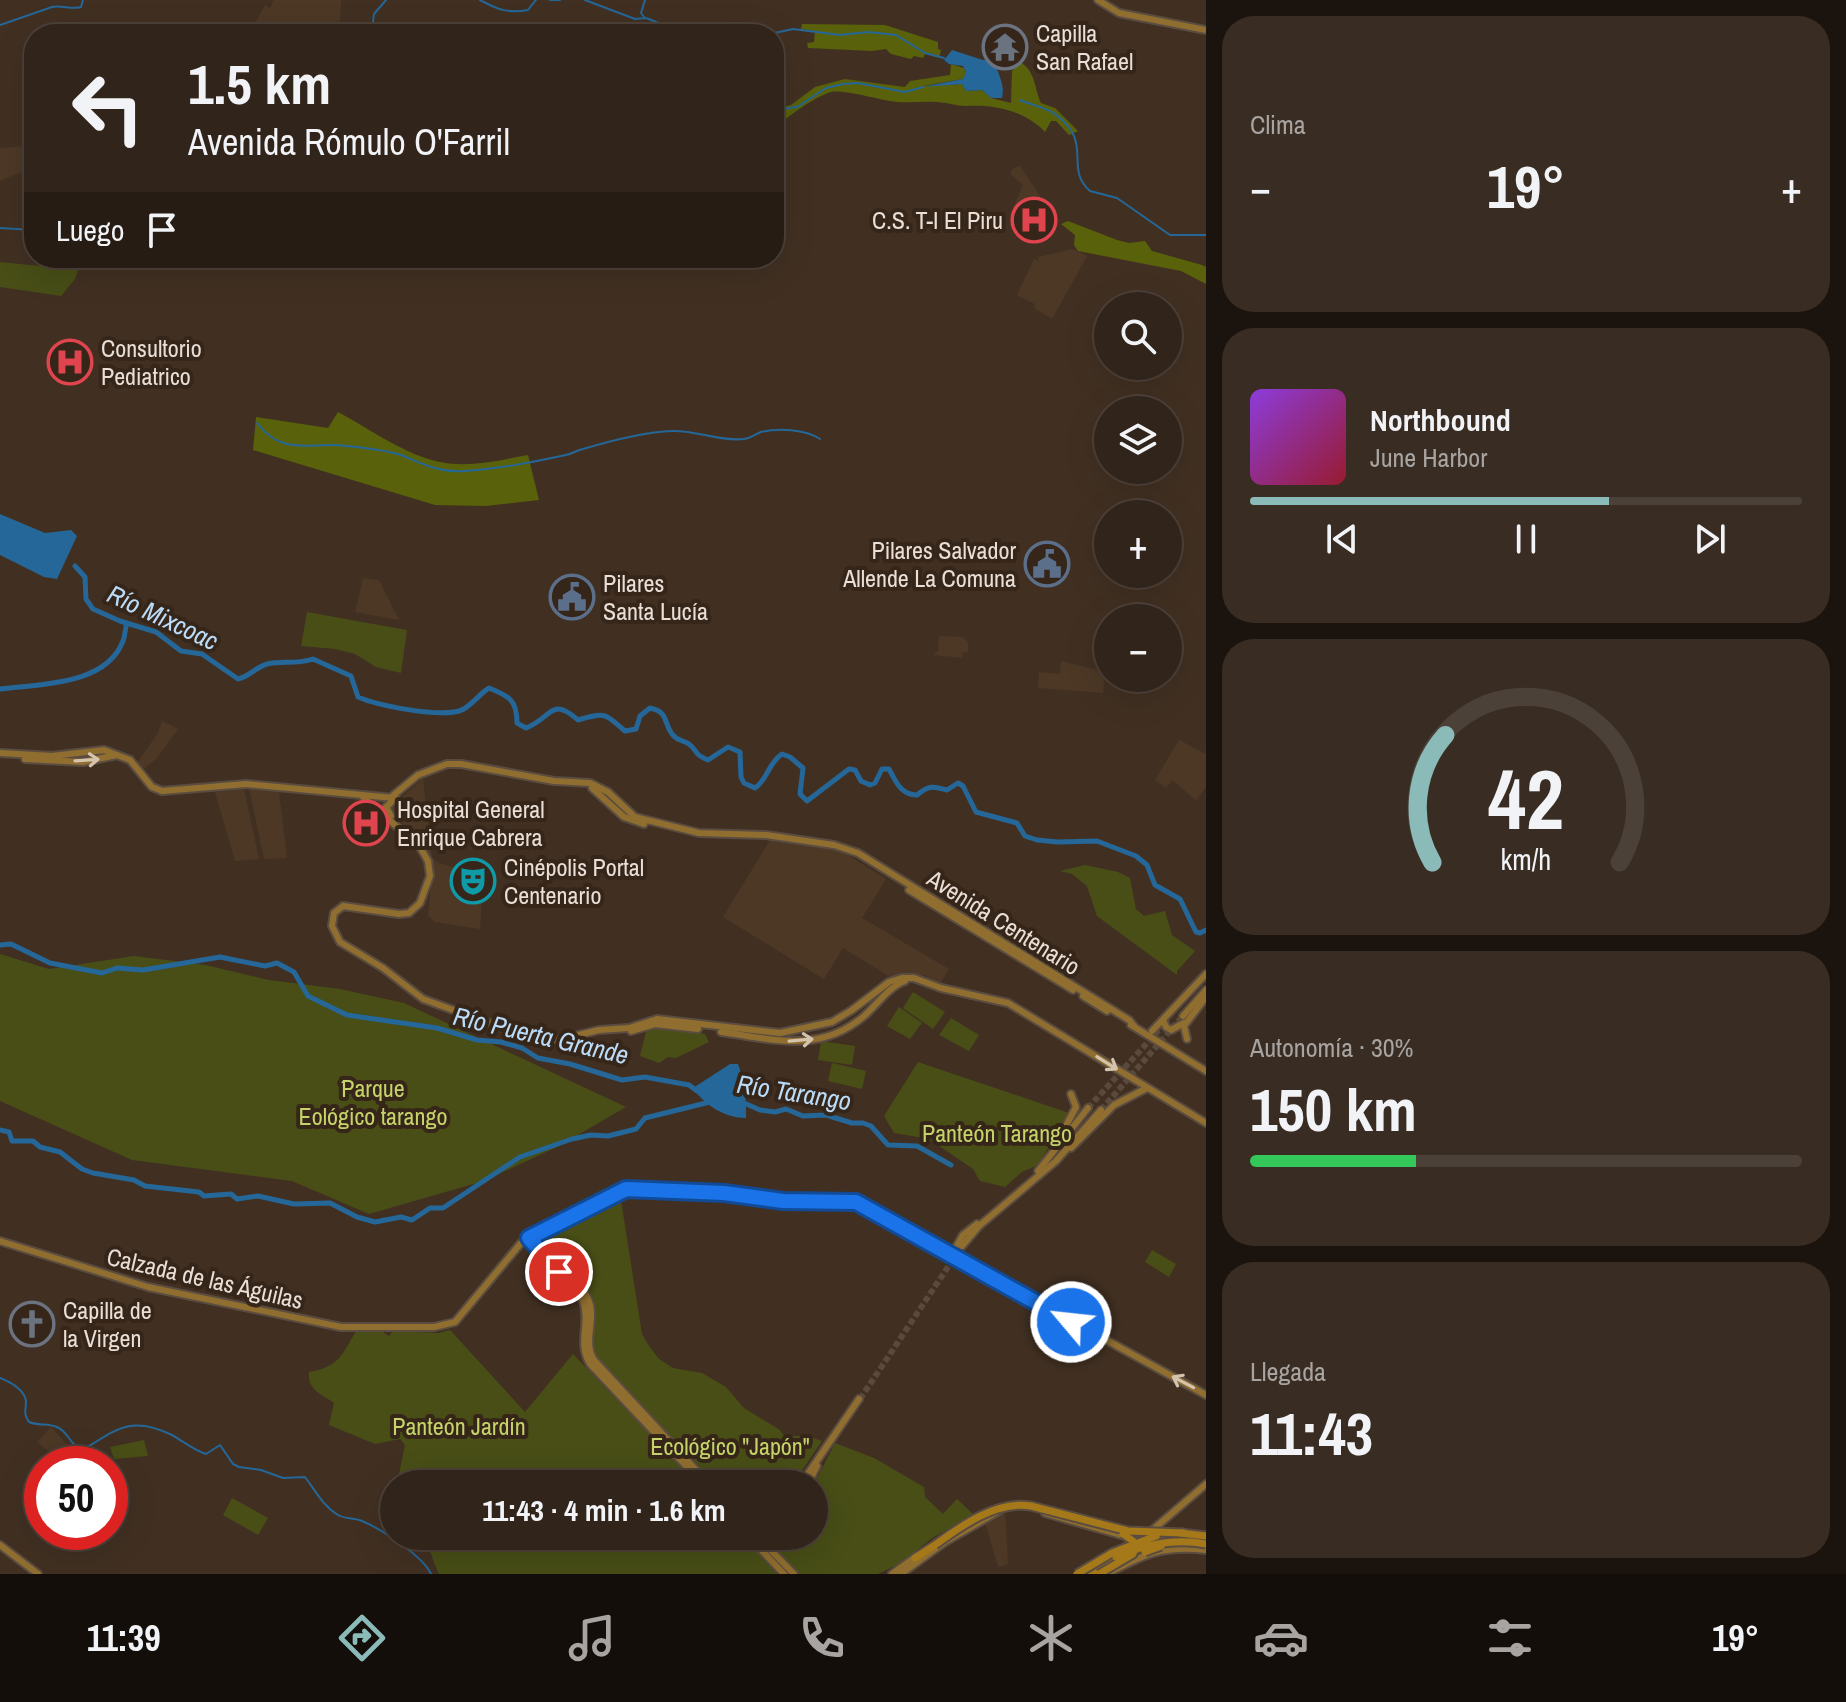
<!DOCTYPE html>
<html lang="es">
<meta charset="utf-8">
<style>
body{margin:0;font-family:"Archivo Narrow",sans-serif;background:#392c23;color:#f1f3f6;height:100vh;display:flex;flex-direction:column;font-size:30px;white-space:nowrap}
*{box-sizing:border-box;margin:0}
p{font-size:26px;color:#a8a4a2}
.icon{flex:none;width:44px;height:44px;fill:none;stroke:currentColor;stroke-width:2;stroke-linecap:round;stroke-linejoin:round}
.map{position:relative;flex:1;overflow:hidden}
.details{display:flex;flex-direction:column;gap:16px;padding:16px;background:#1b140e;width:640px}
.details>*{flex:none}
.guide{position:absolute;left:24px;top:24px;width:760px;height:244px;border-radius:32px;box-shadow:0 8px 32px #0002,0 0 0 2px #4c4139;background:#31241a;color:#f1f3f6;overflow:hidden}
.tools{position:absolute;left:1094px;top:292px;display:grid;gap:16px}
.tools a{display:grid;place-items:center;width:88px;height:88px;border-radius:50%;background:#31241a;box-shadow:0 8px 32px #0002,0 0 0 2px #4c4139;font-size:40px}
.speed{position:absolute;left:24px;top:1446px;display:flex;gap:16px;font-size:40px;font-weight:700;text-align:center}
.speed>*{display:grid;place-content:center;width:104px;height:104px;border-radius:50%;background:#31241a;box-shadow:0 8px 32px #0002,0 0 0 2px #4c4139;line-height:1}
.speed .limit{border:12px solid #d22;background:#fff;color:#111}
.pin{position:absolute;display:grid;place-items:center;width:68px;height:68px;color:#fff;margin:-34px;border:4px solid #fff;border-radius:50%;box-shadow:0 2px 8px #0007}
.me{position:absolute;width:88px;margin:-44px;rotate:298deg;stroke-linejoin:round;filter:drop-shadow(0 0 6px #0008)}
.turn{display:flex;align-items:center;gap:28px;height:168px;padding:0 32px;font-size:36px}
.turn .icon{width:104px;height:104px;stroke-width:2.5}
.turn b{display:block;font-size:56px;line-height:68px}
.then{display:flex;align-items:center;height:76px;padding:0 32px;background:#0003;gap:16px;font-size:30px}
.big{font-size:60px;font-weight:700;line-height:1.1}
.details .widget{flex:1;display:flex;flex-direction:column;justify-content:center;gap:12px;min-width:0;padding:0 28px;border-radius:32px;background:#392c23}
.details .dial{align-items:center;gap:0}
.dial svg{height:208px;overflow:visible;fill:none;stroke:#4c4139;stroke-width:7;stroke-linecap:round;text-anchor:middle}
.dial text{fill:#f1f3f6;stroke:none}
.song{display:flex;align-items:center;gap:24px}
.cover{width:96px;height:96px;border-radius:12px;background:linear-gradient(135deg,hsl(270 70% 55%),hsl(350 70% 35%))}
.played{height:8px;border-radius:4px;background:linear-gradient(90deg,#8bbbb9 65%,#4c4139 65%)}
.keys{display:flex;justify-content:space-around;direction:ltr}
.heat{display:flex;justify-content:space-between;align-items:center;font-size:44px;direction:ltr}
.charge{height:12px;border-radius:6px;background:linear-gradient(90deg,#34c759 30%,#4c4139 0)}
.trip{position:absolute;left:380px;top:1470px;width:448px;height:80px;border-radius:40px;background:#31241a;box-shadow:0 8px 32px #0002,0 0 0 2px #4c4139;font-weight:700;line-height:80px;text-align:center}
.dock{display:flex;height:128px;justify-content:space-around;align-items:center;background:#140e0a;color:#a8a4a2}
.dock .icon{width:56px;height:56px}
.dock .active{color:#8bbbb9}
.dock b{font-size:36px;color:#f1f3f6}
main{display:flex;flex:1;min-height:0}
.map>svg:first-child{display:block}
.built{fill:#4d3826}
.green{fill:#484e16}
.forest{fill:#59610a}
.water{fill:#246798}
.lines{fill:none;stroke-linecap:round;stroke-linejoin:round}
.stream{stroke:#246798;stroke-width:2}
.river{stroke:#246798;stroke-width:5}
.major-tunnel{stroke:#5a4a3d;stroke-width:6;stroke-dasharray:6 3;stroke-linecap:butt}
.major-casing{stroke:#5a4c40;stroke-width:10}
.highway-casing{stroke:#5a4c40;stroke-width:11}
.major{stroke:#906e2f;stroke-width:6}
.highway{stroke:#a57919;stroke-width:7}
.highway-bridge-casing{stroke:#5a4c40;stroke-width:11;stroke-linecap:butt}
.highway-bridge{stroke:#a57919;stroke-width:7}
.oneway{stroke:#d4c3ad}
.route-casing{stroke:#114b97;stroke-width:20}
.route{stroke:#1a73e8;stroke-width:14}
.labels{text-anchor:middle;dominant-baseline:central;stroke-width:8;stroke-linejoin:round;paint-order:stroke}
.poi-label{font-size:24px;fill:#eadfd7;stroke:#362619;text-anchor:start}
.street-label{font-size:24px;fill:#eadfd7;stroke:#362619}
.park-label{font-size:24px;fill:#c5d369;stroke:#362619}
.water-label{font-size:26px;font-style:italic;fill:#bbdcf9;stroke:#362619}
</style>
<main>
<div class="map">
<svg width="1206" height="1574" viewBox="0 0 1206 1574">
<rect width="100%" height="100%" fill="#413022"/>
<g class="built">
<polygon points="274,0 341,0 340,20 333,30 336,34 249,34 265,5 270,8"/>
<polygon points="34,145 34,167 0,181 0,148"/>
<polygon points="1020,166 1044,202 1040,217 1031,213 1027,215 1013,208 1023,185 1010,174 1013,168"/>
<polygon points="1073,249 1087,256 1052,319 1034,308 1035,304 1017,295 1034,259 1039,261 1038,257"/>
<polygon points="363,578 379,580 399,620 355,612"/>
<polygon points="939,636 963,637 968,642 968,652 962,653 963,658 933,655 938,651"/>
<polygon points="1061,661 1105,672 1103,693 1038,688 1039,672 1060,674"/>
<polygon points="162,721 178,729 156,759 142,770 137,763 158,733"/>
<polygon points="1179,740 1206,754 1206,787 1196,800 1172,780 1166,788 1155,780"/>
<polygon points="423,778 432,857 437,862 483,877 480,929 435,922 428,915 433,862 429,858 427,846 388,810"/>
<polygon points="249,788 279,792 287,858 264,859"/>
<polygon points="244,789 259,859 235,861 215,792"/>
<polygon points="770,840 837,848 886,879 862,918 949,969 940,984 926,976 915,974 892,978 843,948 824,979 723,917"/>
<polygon points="51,1427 77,1456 74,1464 65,1464 37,1442"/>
<polygon points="1005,1511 1008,1564 998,1567 985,1522"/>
</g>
<g class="green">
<polygon points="49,258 76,258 80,264 75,279 61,296 0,287 0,262 40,266"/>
<polygon points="307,612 407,630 401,673 376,667 355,654 335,649 301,646"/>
<polygon points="1085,865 1118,872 1130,878 1136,909 1144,916 1165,911 1172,935 1195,951 1177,971 1177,975 1097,916 1087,886 1072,874 1060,871"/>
<polygon points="0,954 49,969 134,956 206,965 269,980 340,989 404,1003 626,1107 559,1146 484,1181 369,1214 292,1181 132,1160 0,1101"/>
<polygon points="913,992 945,1012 933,1029 903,1008"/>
<polygon points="899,1007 922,1023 910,1039 887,1026"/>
<polygon points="951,1018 979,1035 969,1051 939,1035"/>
<polygon points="656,1027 705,1034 709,1042 676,1058 668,1057 659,1063 640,1056 647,1028"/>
<polygon points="821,1041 855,1046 852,1065 818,1060"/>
<polygon points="918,1062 1069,1113 1038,1165 1022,1172 1005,1187 980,1181 973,1169 929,1139 894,1133 884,1116"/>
<polygon points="832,1063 866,1071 862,1089 828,1081"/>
<polygon points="620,1194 642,1334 649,1346 659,1359 673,1368 702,1373 726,1387 744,1408 780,1430 784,1436 807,1436 822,1441 793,1484 713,1484 594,1356 575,1269 552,1246 544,1243 543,1240 567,1222"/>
<polygon points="1152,1250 1176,1264 1169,1277 1145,1262"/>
<path d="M450 1330 525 1412 573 1354 698 1484H397L405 1445 400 1439 375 1444 329 1425 334 1403C322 1394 307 1390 309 1372 339 1367 342 1355 356 1331H381L389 1336 393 1331 439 1333Z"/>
<polygon points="144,1440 148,1456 114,1459 110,1447"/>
<polygon points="835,1443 874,1458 924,1487 925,1497 943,1514 957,1499 974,1515 932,1538 901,1563 878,1574 799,1574 770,1543 773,1536 814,1536 814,1484"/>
<polygon points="232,1498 268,1518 258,1535 223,1515"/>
<path d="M409 1536H747L783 1574H439C427 1548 437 1553 409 1536Z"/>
</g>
<g class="forest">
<polygon points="802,24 885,25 938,42 938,49 941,50 939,58 925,54 923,58 914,56 911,59 891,54 886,49 872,51 808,48 807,43 814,42 815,31 801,29"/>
<path d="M1020 62C1036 71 1034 88 1041 103L1055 108 1078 131 1069 135 1056 121H1051L1045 132C1025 111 995 104 966 106 956 106 946 102 936 102 923 101 911 103 898 102 882 101 845 89 831 92 814 97 789 116 774 128V109L791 105 815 87 845 79 905 87 910 81 950 75 951 64 964 68 966 73 963 79 923 86 962 84 966 91 982 90 991 98 1011 103 1012 71Z"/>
<polygon points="1068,221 1117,240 1129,243 1145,241 1152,251 1202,265 1206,267 1206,284 1181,271 1078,251 1074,245 1075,235 1061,224"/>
<path d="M338 412C370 429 405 455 440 462 469 468 500 460 528 455L539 500 486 506 435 505 253 450 256 417 328 428Z"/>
</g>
<g class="water">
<path d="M952 50 983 60 995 59C996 73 1006 83 1002 98H991L982 90 966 91 962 84 922 87 963 79 966 72 963 66 949 64 944 60Z"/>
<polygon points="0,514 45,533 71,530 77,536 57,579 44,577 0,555"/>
<path d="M730 1064H738C745 1083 746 1098 746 1118 725 1118 704 1105 693 1088Z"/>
</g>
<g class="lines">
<g class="stream">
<path d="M480 0C497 9 508 14 528 10L536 0"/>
<polyline points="550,0 560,0"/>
<polyline points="585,0 635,19 646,18 679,31 698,34"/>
<polyline points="644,17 641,13 645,0"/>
<path d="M0 25 52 7C62 5 72 10 81 7L83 0"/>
<polyline points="369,34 372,30 374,14 386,0"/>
<polyline points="770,34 793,29 840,35 868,32 896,35 925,53 944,58"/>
<path d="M1020 100C1031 105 1045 107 1055 114 1095 143 1063 167 1090 191L1117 198 1170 235H1206"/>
<polyline points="774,110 797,107 826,88 843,84 858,83 905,92 923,87"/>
<polyline points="0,228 34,230"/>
<path d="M257 423C284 458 312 441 346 446 364 448 391 450 406 457 425 465 442 473 464 471 499 469 533 462 566 455 572 454 577 450 583 449 610 441 644 432 672 431 696 430 721 442 744 439 751 438 755 434 761 432 778 428 805 429 820 439"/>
<path d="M0 1378C10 1382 24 1389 26 1401 26 1411 23 1413 29 1422 38 1426 48 1423 57 1427 69 1432 70 1446 83 1450 117 1429 131 1415 172 1435 183 1441 193 1450 206 1454L220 1445 233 1464 239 1467 261 1470 283 1478 305 1477C315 1490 323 1506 338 1515 345 1519 354 1518 362 1521 381 1529 423 1556 431 1574"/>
</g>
<g class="river">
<path d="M75 566 85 577 86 599 93 609 120 621 156 632 181 651 202 654 238 679C249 677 256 667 267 664 282 660 297 665 313 659L351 676 358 697C379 706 437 717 459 711 469 709 479 694 489 688 509 696 517 700 517 723L526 728C553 717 551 696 578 720 606 712 604 713 625 731L636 729 640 716 650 708C669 712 663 722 672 734 678 742 682 739 689 744 698 751 693 754 708 760L728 747 740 752 741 777 744 783 755 788C767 781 768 763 782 754L790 757 803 768 800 794 807 801 849 769 855 770 861 781 870 785 875 783 882 769H889C896 782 901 795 917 795 929 785 933 786 947 790L958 783 963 786 976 812 1017 823 1025 836 1037 840 1058 842 1097 841 1136 856 1147 865 1155 885 1180 899 1196 932 1200 933 1206 930"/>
<path d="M0 689C38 684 106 686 123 641 125 636 125 629 127 623"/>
<polyline points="0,945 11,944 50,963 102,973 117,968 143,970 220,957 265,966 277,963 294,972 308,996 347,1015 437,1028 477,1040 501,1042 522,1048 538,1058 570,1064 622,1080 645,1077 689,1085 697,1091"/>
<polyline points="744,1103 760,1110 775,1112 786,1109 803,1116 826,1115 852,1123 863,1123 871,1126 888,1145 917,1146 951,1165"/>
<polyline points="0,1130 9,1132 12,1141 33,1141 40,1147 60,1152 82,1169 93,1173 134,1180 145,1186 199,1192 204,1196 231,1194 237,1199 258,1196 294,1204 330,1203 357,1217 375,1222 401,1217 412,1220 430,1208 443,1208 520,1157 572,1139 591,1135 608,1136 636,1129 645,1118 710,1102"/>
</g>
<g class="major-tunnel">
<polyline points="1088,1108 1168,1020"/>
<polyline points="1101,1110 1183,1016"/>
<polyline points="860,1399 962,1246"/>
<polyline points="762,1536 765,1549"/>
</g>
<g class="major-casing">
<g id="major">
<polyline points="1098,0 1119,13 1206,30"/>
<polyline points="0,753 52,756 104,750 130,760 152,787 162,791 246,784 394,798"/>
<polyline points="25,759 83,762 117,755"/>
<polyline points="592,788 624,817 644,824"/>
<polyline points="362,796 420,847 428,861 430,876 420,903 409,913 399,914 343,906 334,913 332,926 340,942 383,968 423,999 533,1039 558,1040 599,1030 629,1028 657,1019 780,1033 832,1022 852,1010 889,982 902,978 914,978 941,988 1008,1003 1206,1123"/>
<polyline points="390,798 418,775 447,764 461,764 554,781 590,783 608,792 635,817 699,833 766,835 834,845 858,853 1129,1020 1134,1026"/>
<polyline points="391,816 386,807 396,798"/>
<polyline points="909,890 1073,990"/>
<polyline points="1083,996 1107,1011"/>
<polyline points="1183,1016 1206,990"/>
<polyline points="1163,1020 1166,1027 1171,1030 1184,1023"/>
<polyline points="1131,1025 1206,1071"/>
<polyline points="631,1031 655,1024 698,1029"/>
<polyline points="1152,1031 1206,974"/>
<path d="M721 1032C773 1039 818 1054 863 1017 876 1006 889 986 905 981"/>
<polyline points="1187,1039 1184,1026 1206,997"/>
<polyline points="1062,1133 1076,1107 1071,1094"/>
<polyline points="1071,1148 1114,1105 1147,1088"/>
<polyline points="1038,1171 1088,1108"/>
<path d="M534 1236C548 1254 579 1279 588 1299 597 1319 582 1341 594 1360L709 1484"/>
<path d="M529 1238C542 1254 577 1285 583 1301 591 1322 577 1343 590 1364L703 1484"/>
<polyline points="0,1241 148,1287 341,1327 434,1327 455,1322 521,1243 621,1190 724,1193 783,1201 856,1202 1206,1395"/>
<polyline points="962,1246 979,1226 1056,1161 1101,1110"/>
<polyline points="951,1256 963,1235 977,1224"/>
<polyline points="801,1484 859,1399"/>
<polyline points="808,1484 817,1466"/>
<polyline points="1045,1513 1142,1541"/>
<polyline points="1149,1533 1206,1484"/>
<polyline points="748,1536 784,1574"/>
<polyline points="757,1536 794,1574"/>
<polyline points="0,1545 38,1574"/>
<polyline points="892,1574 917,1556"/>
<polyline points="901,1574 945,1542 999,1511"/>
<path d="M1107 1574C1144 1554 1163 1545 1206 1550"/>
</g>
</g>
<g class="highway-casing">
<g id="highway">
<polyline points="1149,1542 1162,1538 1204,1540"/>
<polyline points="915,1558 935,1545"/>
<polyline points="1089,1574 1120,1556"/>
</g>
</g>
<use href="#major" class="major"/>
<use href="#highway" class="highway"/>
<g class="highway-bridge-casing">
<g id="highway-bridge">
<polyline points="1180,1533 1206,1536"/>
<path d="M935 1545C961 1526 997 1500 1031 1506L1128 1531 1184 1533"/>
<polyline points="1145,1552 1161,1546"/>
<path d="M1116 1557C1145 1544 1174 1538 1206 1544"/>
<polyline points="1077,1574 1112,1553 1156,1536"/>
<polyline points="1099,1574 1133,1554 1135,1548 1133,1541 1123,1534"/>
</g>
</g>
<use href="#highway-bridge" class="highway-bridge"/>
</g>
<defs><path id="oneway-shaft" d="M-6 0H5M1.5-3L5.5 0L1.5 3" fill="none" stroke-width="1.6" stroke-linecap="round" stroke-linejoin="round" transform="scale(2)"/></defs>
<g class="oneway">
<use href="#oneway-shaft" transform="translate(87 760) rotate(-4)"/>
<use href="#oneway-shaft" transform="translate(801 1040) rotate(-5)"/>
<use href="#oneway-shaft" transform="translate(1107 1063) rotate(32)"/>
<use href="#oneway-shaft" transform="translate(1183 1382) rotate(-152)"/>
</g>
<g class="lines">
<g class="route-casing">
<polyline id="route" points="559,1272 529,1238 626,1189 724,1193 783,1201 856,1202 1071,1322"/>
</g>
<use href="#route" class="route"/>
</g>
<defs>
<g id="temple-ring" transform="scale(2.3)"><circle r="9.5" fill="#362619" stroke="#6b7280" stroke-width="1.5"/><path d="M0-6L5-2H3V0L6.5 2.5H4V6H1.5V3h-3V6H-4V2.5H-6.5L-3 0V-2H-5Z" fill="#6b7280"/></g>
<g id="hospital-ring" transform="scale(2.3)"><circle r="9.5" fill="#362619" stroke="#e0444e" stroke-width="1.5"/><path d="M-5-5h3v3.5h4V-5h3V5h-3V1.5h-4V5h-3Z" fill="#e0444e"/></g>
<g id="civic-ring" transform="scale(2.3)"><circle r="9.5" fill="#362619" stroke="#5c6f8a" stroke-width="1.5"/><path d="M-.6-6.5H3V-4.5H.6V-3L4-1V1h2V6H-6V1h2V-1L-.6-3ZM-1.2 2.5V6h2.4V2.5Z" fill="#5c6f8a"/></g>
<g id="theatre-ring" transform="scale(2.3)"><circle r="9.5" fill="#362619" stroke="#0f9aa8" stroke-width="1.5"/><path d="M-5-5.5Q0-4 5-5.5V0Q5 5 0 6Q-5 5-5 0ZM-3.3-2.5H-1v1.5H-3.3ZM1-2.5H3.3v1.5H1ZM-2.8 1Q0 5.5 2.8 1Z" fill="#0f9aa8"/></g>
<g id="church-ring" transform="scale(2.3)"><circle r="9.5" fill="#362619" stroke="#6b7280" stroke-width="1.5"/><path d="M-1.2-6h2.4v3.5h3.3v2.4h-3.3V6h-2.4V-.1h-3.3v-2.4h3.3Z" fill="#6b7280"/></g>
</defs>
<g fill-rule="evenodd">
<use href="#temple-ring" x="1005" y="47"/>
<use href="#hospital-ring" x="1034" y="220"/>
<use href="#hospital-ring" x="70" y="362"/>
<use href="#civic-ring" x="1047" y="564"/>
<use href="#civic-ring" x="572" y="597"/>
<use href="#hospital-ring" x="366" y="823"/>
<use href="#theatre-ring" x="473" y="881"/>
<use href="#church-ring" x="32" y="1324"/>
</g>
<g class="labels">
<g class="poi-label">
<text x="1036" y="33">Capilla<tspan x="1036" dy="28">San Rafael</tspan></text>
<text x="1003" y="220" text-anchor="end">C.S. T-I El Piru</text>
<text x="101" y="348">Consultorio<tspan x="101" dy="28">Pediatrico</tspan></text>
<text x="1016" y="550" text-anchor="end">Pilares Salvador<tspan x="1016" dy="28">Allende La Comuna</tspan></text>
<text x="603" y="583">Pilares<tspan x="603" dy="28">Santa Lucía</tspan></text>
<text x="397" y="809">Hospital General<tspan x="397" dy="28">Enrique Cabrera</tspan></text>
<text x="504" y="867">Cinépolis Portal<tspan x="504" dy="28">Centenario</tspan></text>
<text x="63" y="1310">Capilla de<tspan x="63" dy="28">la Virgen</tspan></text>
</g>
<g class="street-label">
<text transform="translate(1004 922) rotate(32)">Avenida Centenario</text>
<text transform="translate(205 1278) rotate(13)">Calzada de las Águilas</text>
</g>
<g class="park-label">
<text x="373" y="1088">´Parque<tspan x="373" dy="28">Eológico tarango</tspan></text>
<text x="997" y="1133">Panteón Tarango</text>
<text x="459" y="1426">Panteón Jardín</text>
<text x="730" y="1446">Ecológico "Japón"</text>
</g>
<g class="water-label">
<text transform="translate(163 617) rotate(25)">Río Mixcoac</text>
<text transform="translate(541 1035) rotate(13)">Río Puerta Grande</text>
<text transform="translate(794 1092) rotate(9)">Río Tarango</text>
</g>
</g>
</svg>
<div class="tools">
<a><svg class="icon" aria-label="search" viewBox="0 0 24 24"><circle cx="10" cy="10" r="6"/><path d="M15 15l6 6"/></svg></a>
<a><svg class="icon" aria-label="layers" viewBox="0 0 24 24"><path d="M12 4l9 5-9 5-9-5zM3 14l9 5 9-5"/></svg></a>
<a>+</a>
<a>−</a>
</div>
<div class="speed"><div class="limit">50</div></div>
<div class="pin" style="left:559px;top:1272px;background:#d93025"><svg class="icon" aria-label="arrive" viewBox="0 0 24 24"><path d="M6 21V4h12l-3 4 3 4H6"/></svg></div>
<svg class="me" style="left:1071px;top:1322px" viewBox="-20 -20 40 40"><circle r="17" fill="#1a73e8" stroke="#fff" stroke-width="3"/><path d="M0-11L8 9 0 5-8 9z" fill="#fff"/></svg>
<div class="trip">11:43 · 4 min · 1.6 km</div>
<div class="guide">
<div class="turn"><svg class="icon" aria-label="left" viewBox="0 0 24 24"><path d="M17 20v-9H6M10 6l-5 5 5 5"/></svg><div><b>1.5 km</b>Avenida Rómulo O'Farril</div></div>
<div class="then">Luego<svg class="icon" aria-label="arrive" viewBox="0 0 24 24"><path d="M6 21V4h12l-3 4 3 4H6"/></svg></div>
</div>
</div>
<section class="details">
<div class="widget"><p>Clima</p>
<div class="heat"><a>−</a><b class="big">19°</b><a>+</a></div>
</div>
<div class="widget">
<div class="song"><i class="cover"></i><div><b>Northbound</b><p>June Harbor</p></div></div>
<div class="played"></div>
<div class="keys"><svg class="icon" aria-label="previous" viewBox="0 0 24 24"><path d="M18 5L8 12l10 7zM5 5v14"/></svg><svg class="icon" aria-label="pause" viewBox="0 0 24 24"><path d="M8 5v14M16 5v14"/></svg><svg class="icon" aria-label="next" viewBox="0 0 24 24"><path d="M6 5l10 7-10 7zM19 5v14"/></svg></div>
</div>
<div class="widget dial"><svg viewBox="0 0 100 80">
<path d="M14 69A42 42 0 1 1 86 69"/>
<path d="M14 69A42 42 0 0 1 19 20" stroke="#8bbbb9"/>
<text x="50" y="56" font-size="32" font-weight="700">42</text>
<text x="50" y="72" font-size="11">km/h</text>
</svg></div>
<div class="widget"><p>Autonomía · 30%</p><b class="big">150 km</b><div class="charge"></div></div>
<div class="widget"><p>Llegada</p><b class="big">11:43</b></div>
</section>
</main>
<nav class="dock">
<b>11:39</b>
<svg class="icon active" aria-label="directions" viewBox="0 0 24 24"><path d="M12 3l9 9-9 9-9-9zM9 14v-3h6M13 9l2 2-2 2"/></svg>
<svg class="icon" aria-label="music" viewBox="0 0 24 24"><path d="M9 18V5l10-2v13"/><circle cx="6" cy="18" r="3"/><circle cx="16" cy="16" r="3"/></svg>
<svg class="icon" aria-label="phone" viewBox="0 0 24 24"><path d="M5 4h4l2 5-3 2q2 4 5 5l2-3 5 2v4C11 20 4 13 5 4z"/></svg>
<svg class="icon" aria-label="climate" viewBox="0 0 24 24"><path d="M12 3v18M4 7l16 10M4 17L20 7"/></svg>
<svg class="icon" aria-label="car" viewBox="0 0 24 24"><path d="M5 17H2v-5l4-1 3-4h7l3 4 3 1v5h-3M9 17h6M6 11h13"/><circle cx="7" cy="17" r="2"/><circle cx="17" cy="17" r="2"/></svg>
<svg class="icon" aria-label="filters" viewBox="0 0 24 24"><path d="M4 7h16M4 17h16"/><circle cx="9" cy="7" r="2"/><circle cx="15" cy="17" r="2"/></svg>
<b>19°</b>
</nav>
